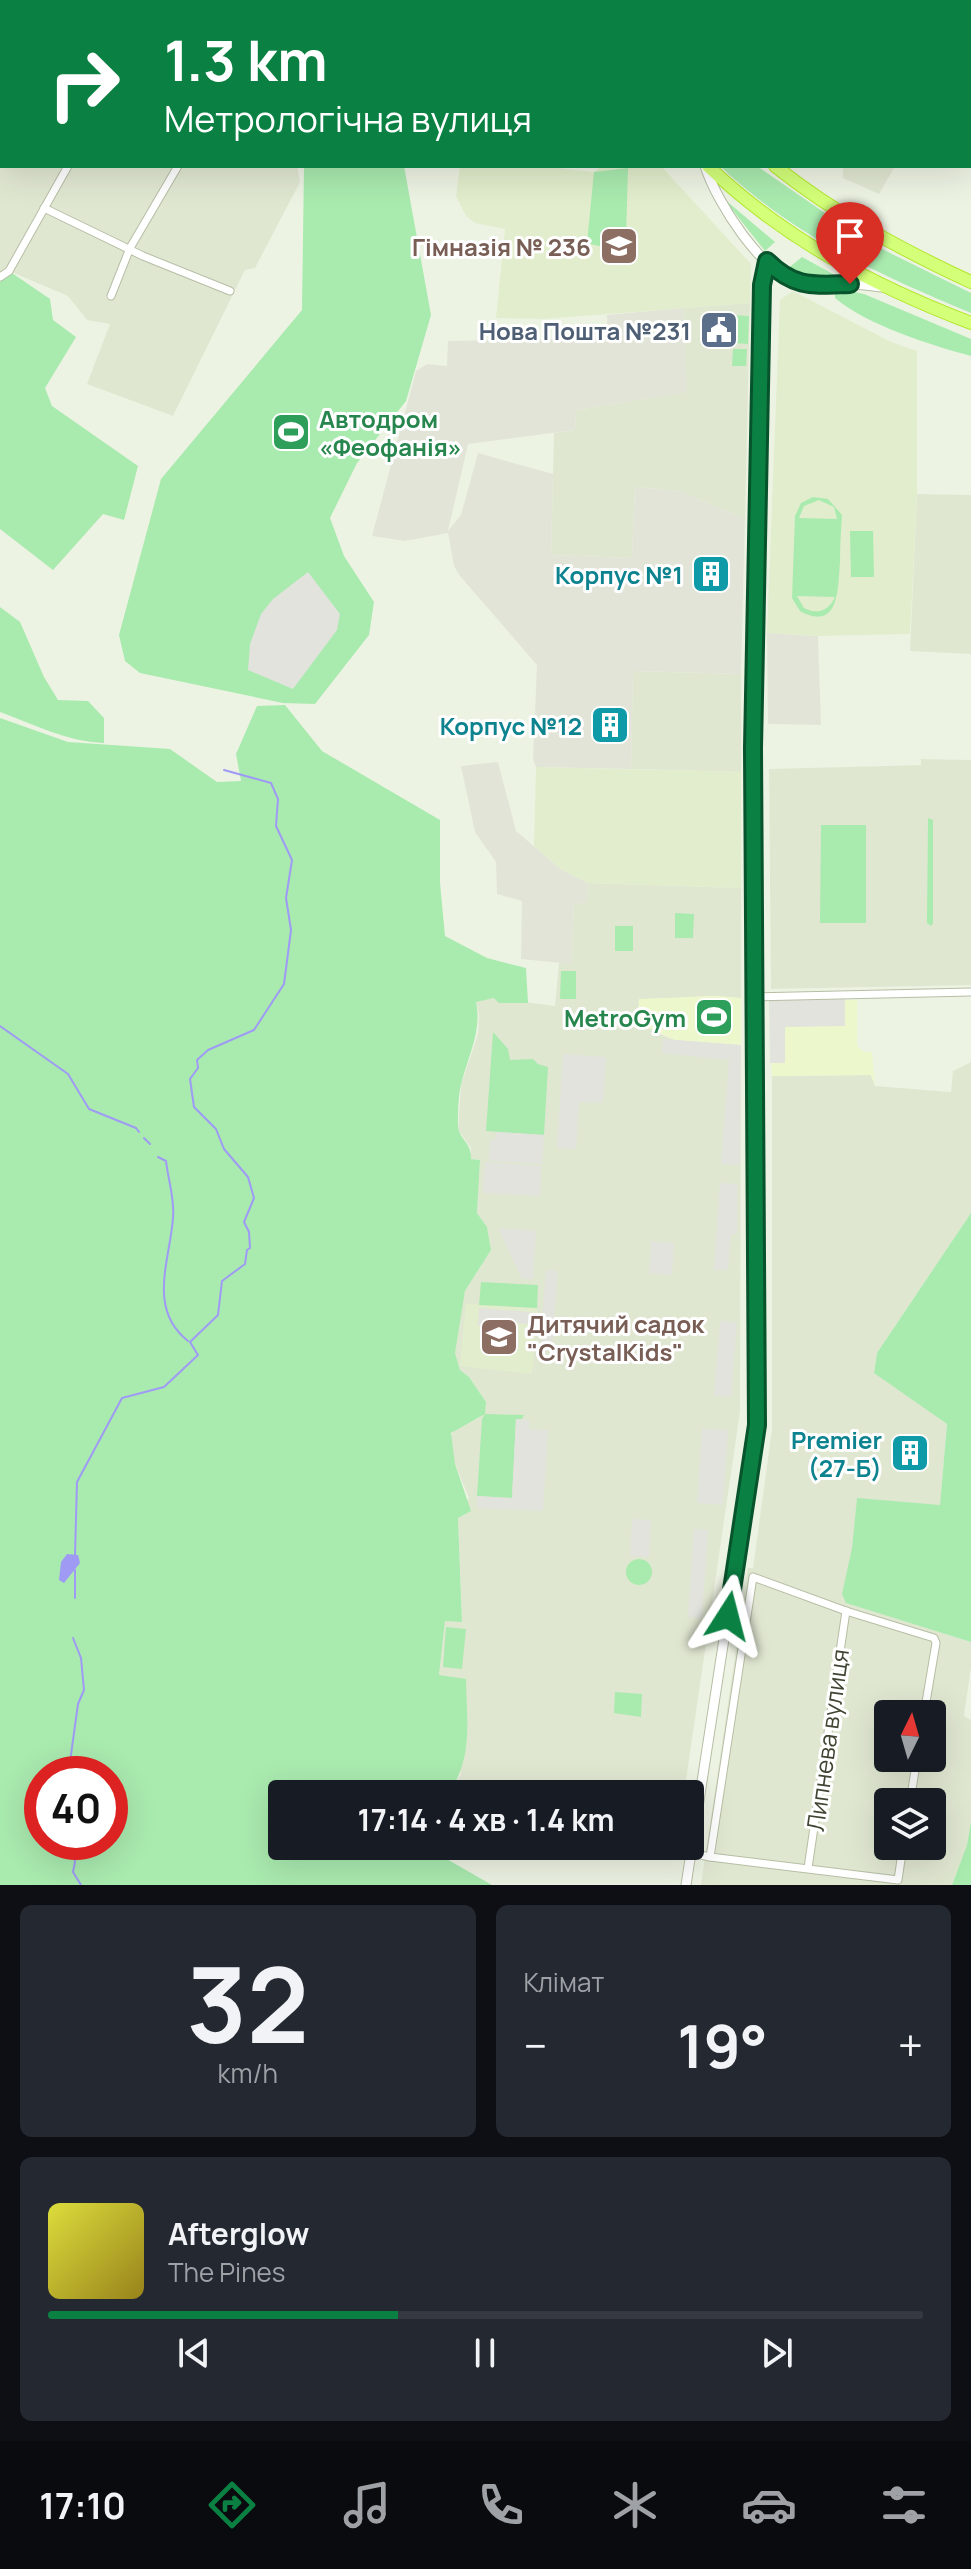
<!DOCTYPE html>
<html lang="uk">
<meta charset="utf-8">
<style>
body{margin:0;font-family:Manrope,sans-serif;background:#242831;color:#f1f3f6;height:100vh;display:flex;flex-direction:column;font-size:30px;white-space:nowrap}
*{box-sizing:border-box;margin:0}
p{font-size:26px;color:#9ea1a6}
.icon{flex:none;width:44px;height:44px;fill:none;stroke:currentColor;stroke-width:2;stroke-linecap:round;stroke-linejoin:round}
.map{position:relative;height:1885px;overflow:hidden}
.drawer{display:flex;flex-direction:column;gap:20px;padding:20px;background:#0d0f14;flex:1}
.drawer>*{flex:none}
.banner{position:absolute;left:0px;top:0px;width:972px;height:168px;box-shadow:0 8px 32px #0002;background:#0b8043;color:#fff;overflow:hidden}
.needle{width:52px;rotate:5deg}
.controls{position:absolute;left:874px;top:1700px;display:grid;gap:16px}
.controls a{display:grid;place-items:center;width:72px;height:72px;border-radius:8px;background:#171b24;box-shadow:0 8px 32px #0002;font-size:40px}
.speed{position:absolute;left:24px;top:1756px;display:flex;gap:16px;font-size:40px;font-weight:700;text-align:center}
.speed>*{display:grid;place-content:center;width:104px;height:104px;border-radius:50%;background:#171b24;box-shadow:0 8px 32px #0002;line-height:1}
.speed .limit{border:12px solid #d22;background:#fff;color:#111}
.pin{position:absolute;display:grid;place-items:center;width:68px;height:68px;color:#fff;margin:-82px -34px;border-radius:50% 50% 50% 0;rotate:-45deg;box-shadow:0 0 8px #0007}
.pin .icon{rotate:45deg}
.me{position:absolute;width:88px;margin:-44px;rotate:9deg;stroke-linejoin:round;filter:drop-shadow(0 0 6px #0008)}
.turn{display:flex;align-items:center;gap:28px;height:168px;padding:0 32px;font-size:36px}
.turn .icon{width:104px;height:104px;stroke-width:2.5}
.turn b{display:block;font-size:56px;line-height:68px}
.big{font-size:60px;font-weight:700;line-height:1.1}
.drawer .tile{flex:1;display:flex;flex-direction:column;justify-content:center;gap:12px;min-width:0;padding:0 28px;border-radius:12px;background:#242831}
.drawer .dial{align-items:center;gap:0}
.dial b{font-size:104px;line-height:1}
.song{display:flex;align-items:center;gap:24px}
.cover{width:96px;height:96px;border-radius:12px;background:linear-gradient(135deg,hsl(60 70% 55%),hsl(50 70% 35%))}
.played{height:8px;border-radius:4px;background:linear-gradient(90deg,#0b8043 40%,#363941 40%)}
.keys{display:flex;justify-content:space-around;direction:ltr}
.heat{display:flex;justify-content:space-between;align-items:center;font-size:44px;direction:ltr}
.drawer .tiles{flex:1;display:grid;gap:20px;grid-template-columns:1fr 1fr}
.tile:last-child{grid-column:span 2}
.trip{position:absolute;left:268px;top:1780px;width:436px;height:80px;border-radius:8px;background:#171b24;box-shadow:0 8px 32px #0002;font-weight:700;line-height:80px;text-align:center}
.menu{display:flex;height:128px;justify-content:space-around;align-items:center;background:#090b0e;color:#9ea1a6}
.menu .icon{width:56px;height:56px}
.menu .current{color:#0b8043}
.menu b{font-size:36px;color:#f1f3f6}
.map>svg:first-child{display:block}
.residential{fill:#e0e7d1;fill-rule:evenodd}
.commercial{fill:#edf7cc}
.industrial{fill:#e2e4d8}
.education{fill:#e1edcc}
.green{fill:#a9eaaf;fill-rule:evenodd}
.parking{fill:#e1e3dc}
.water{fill:#9f9bf4}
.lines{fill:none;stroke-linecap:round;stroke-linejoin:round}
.stream{stroke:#9f9bf4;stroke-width:2}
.minor-casing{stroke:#b6bea5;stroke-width:9}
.tertiary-casing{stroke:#b6bea5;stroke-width:11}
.trunk-casing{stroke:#b3e62a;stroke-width:14}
.minor{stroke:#fff;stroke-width:7}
.tertiary{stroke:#fff;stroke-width:9}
.trunk{stroke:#d3ff79;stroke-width:12}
.route-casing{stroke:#07532c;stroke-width:20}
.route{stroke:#0b8043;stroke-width:14}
.labels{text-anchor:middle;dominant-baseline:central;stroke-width:6;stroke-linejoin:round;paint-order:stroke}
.education-label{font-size:24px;font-weight:bold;fill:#785e54;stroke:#fff;text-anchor:end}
.service-label{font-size:24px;font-weight:bold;fill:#4e5e75;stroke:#fff;text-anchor:end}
.leisure-label{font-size:24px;font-weight:bold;fill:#27864d;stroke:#fff;text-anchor:start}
.culture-label{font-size:24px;font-weight:bold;fill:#0d838f;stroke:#fff;text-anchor:end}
.street-label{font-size:24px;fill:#404533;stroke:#fff}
</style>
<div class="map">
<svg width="971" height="1885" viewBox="0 0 971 1885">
<rect width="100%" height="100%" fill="#edf3e3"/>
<g class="residential">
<polygon points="0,0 238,2 2,2 2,166 297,166 300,182 255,268 245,270 173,416 87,384 110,324 87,320 68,296 9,271 0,277"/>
<polygon points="246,0 563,0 564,2 249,2"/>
<polygon points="844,0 971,1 971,169 965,166 970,166 970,2 832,2"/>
<polygon points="843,166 895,166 879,194 843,178"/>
<polygon points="750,303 745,519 679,491 635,487 632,558 551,555 554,433 575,430 576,410 686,392 683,308"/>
<polygon points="917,494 971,495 971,654 910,651"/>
<polygon points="633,671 741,674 741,772 631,769"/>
<polygon points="921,759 971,760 971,985 771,989 769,769 921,765"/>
<polygon points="588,883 741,888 741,998 714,996 639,1000 638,1021 662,1035 675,1040 741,1045 740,1412 684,1794 449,1794 461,1774 439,1676 445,1620 462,1621 458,1517 469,1498 455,1464 450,1439 453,1431 479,1418 486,1402 469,1377 460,1370 455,1353 456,1340 465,1291 491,1250 487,1227 477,1213 480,1160 471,1159 471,1148 458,1130 461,1085 478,1034 479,1015 476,1001 494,998 555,1006 559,963 571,963 574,904 587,902"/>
<path d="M971 1062V1213L877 1353 874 1372 947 1424 940 1506 857 1499 847 1603 971 1642V1667L964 1716 971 1720V1821L967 1845 952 1885H701L748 1568H753L772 1429V1076L871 1075 875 1086 951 1092 953 1071ZM888 1714H932V1758H888ZM888 1802H932V1846H888Z"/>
</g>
<g class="commercial">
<polygon points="714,996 741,998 741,1045 675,1040 649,1028 638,1020 639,999"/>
<polygon points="769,1000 857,1000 857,1046 864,1052 872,1052 875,1086 871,1075 772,1076"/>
</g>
<g class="industrial">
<polygon points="683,308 687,392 576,410 575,430 468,444 448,531 461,515 478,453 553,474 551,555 632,558 635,487 679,491 745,519 741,674 633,671 631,769 536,767 533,759 537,665 460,576 454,566 448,533 405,541 372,536 416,371 427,364 447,366 448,341 608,338 607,315"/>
<polygon points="767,633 818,636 821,725 768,724"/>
<polygon points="498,762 516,831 562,870 588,883 587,902 574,904 571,964 521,959 522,901 497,894 496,862 475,832 461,766"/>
</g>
<g class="education">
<polygon points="460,166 538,166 594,172 602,166 661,166 751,264 750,303 544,319 496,318 505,229 475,223 466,216 456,196"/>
<polygon points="793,291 891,342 917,351 917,494 910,634 818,636 767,633 780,300"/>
<polygon points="536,767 741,772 741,888 588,883 562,870 534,846"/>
<polygon points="466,1304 537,1308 532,1374 460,1366"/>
</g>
<g class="green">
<polygon points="656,0 844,0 657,2"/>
<polygon points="304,166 404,166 431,315 406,401 357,463 330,518 344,556 374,602 369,635 315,704 283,703 140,673 125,661 119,635 161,479 302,310"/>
<path d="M720 166H757L851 231 886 251 971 293V313C878 274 795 237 720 166Z"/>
<polygon points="628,168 626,237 611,249 587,243 594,172"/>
<polygon points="723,198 775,242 765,251"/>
<path d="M802 257 844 280C821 282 806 283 786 270Z"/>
<polygon points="9,271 50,299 53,320 76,337 45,388 52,406 138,466 124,520 103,514 53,570 0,529 0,277"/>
<path d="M850 291 864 294 971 339V356C930 345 867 325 835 298V293Z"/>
<polygon points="734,315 749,316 748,344 733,343"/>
<polygon points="733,349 747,349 746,366 732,366"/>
<path d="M813 497 828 499 842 515C841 530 840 545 840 561 838 586 840 633 800 611L792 598 795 516 801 503ZM819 500 834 507 837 519 799 518 804 506ZM797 596 835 597C829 611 817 615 804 608Z"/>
<polygon points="850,531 873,531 874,577 851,577"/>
<path d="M0 607 20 622 44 677 58 700 88 701 104 718V743C68 742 33 724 0 712Z"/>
<path d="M285 705 322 751 440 820V883L445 936 487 958 526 968 528 1003H499L494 998 476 1002C482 1030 469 1054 462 1081 458 1094 458 1112 458 1125 458 1139 472 1142 471 1159L480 1160 477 1213 487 1227 491 1250 465 1291 455 1353 460 1370 469 1377 486 1402 485 1414 524 1415 522 1419H516L512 1498 477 1496 482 1419 485 1414 451 1433 455 1464 471 1511 458 1518 462 1622 445 1621 439 1675 466 1679C467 1724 473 1755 449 1794H282V1846H424L492 1885H0V718L68 742 170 749 217 782 241 781 236 754 257 706ZM42 1774H110V1842H42Z"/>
<polygon points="928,818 933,820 933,923 931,926 927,923"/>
<polygon points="821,825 866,825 866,923 820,923"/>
<polygon points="675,913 694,914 693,938 675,938"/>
<rect x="615" y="926" width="18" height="25"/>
<polygon points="561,971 576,971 576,999 560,999"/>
<polygon points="493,1032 508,1049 510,1060 533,1059 538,1064 548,1067 544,1135 486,1131"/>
<polygon points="971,1213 971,1642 846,1603 842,1594 852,1548 857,1498 940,1505 947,1424 874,1373 877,1353"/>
<polygon points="481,1282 538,1285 537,1308 479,1305"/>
<circle cx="639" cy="1572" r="13"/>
<polygon points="446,1627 466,1629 462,1669 443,1667"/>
<polygon points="615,1692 642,1694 641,1717 614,1713"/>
<polygon points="971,1821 971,1885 952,1885 967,1845"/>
</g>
<g class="parking">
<polygon points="308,572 340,614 337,630 293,689 248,670 250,644 261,614 273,599"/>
<polygon points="845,999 845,1026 785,1027 785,1063 770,1063 769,1000"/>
<polygon points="663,1039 741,1045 740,1165 721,1164 729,1060 662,1053"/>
<polygon points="563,1054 606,1057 603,1103 579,1102 576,1149 557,1148"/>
<polygon points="496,1132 544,1135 542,1164 489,1161 490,1141 495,1139"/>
<polygon points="485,1162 541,1166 540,1196 483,1193"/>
<polygon points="720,1183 737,1184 737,1234 731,1235 728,1270 714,1270"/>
<polygon points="498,1228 536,1231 533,1279 522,1279"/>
<polygon points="651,1241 674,1243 672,1275 649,1273"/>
<polygon points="546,1270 558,1271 552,1351 540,1350"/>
<polygon points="479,1308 531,1312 530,1324 497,1322 497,1327 478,1326"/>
<polygon points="720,1321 737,1322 731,1397 714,1395"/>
<polygon points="516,1419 529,1420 529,1429 548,1430 543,1511 477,1508 477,1496 512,1498"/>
<polygon points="702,1429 728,1430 723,1505 697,1503"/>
<polygon points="632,1519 651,1520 649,1557 630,1556"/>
<polygon points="694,1529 708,1530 702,1618 688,1617"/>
</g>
<polygon class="water" points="67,1554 78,1555 80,1563 64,1583 59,1580 61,1562"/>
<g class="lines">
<g class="stream">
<polyline points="0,1026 68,1074 89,1109 136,1128 139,1132"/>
<polyline points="144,1138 150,1144"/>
<path d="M158 1157 166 1161C168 1179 175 1200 173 1218 170 1260 147 1309 188 1341"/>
<polyline points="75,1555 77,1482 122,1398 164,1387 198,1355 190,1342 218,1315 222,1281 245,1264 247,1250 250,1248 249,1232 244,1222 254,1198 248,1177 224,1149 216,1129 194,1107 190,1079 198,1068 197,1060 208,1050 254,1030 284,984 291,930 286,898 292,860 276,826 278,799 271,783 224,770"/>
<polyline points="75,1598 75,1570"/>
<polyline points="73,1638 81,1658 84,1690 78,1704 70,1762 77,1767 76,1774"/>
<polyline points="71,1842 75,1862 73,1872 81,1885"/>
</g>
<g class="minor-casing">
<g id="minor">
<polyline points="143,0 146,2"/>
<polyline points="326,0 330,2"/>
<polyline points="410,2 414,0"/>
<polyline points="44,208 143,256 230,291"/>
<polyline points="0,277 9,271 68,166"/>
<polyline points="111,296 130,248 178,166"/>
<polyline points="755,997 971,992"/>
<polyline points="910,1802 917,1758"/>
<polyline points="691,1853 710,1857 898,1880 903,1846"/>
<polyline points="710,1857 753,1577 846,1611 934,1638 936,1643 924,1714"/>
<polyline points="808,1868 846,1611"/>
</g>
</g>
<g class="tertiary-casing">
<g id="tertiary">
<polyline points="15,2 17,0"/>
<polyline points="0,19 2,16"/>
<path d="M705 166C717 203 761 272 800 284 816 289 834 284 850 284 860 284 871 286 881 287"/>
<polyline points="686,1885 757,1425 753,748 761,299 767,261"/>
</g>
</g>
<g class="trunk-casing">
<g id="trunk">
<polyline points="580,0 581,2"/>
<polyline points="617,0 618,2"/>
<path d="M708 166C784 239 874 286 971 323"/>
<path d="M775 166C835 214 902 250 971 282"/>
</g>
</g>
<use href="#minor" class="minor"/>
<use href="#tertiary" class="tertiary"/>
<use href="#trunk" class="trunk"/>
</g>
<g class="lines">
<g class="route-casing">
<path id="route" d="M728 1616 757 1425 753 748 762 285 767 261C795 289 814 285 850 284"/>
</g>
<use href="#route" class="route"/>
</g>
<defs>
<g id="school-square" transform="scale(2)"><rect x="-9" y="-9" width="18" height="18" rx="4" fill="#8d6e63" stroke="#fff"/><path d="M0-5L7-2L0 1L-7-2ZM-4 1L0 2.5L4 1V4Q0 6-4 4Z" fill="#fff"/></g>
<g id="civic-square" transform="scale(2)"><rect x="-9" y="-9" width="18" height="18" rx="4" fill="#5c6f8a" stroke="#fff"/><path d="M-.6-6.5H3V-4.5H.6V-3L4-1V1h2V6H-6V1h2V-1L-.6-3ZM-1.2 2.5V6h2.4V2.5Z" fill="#fff"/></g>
<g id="stadium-square" transform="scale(2)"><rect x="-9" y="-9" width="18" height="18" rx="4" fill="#2e9e5b" stroke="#fff"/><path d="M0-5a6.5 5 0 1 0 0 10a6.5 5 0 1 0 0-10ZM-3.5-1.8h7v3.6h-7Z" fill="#fff"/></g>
<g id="building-square" transform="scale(2)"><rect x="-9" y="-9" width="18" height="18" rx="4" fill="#0f9aa8" stroke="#fff"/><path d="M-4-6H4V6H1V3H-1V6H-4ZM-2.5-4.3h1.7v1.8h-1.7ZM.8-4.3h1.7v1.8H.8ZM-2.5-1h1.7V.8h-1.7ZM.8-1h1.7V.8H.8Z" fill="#fff"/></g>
</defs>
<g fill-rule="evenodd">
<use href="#school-square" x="619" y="246"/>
<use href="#civic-square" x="719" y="330"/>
<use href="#stadium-square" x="291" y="432"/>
<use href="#building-square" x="711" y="574"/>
<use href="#building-square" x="610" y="725"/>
<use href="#stadium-square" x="714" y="1017"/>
<use href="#school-square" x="499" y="1337"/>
<use href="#building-square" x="910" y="1453"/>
</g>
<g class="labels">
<g class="education-label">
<text x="591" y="246">Гімназія № 236</text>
<text x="527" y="1323" text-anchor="start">Дитячий садок<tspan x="527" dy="28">"CrystalKids"</tspan></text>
</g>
<g class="service-label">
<text x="691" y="330">Нова Пошта №231</text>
</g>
<g class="leisure-label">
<text x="319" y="418">Автодром<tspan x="319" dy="28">«Феофанія»</tspan></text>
<text x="686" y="1017" text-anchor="end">MetroGym</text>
</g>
<g class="culture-label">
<text x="683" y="574">Корпус №1</text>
<text x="582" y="725">Корпус №12</text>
<text x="882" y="1439">Premier<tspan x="882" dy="28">(27-Б)</tspan></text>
</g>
<g class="street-label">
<text transform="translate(827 1740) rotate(-82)">Липнева вулиця</text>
</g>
</g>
</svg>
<div class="controls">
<a><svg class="needle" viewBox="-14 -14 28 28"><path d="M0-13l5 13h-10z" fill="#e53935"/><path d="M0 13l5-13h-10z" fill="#9ea1a6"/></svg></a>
<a><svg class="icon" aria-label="layers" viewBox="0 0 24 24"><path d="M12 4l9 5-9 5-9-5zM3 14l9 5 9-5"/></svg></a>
</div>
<div class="speed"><div class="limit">40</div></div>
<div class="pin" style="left:850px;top:284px;background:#d93025"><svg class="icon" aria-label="arrive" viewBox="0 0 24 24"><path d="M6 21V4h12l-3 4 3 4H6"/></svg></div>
<svg class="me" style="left:728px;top:1616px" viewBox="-20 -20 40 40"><path d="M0-17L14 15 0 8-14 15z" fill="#0b8043" stroke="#fff" stroke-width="4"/></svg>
<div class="trip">17:14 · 4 хв · 1.4 km</div>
<div class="banner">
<div class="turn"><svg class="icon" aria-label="right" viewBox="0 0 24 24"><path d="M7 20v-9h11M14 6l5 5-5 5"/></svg><div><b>1.3 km</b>Метрологічна вулиця</div></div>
</div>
</div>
<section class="drawer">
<div class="tiles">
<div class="tile dial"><b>32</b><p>km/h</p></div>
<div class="tile"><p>Клімат</p>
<div class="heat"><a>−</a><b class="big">19°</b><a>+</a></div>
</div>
<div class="tile">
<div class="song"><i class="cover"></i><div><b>Afterglow</b><p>The Pines</p></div></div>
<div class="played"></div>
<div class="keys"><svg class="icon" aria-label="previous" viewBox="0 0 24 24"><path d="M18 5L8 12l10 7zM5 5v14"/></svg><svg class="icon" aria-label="pause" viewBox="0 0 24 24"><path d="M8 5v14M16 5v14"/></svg><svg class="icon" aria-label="next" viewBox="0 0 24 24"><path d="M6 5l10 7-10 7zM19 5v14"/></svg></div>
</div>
</div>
</section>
<nav class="menu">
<b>17:10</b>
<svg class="icon current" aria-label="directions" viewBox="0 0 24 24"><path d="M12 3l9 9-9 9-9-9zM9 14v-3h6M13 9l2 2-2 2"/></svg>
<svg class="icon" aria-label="music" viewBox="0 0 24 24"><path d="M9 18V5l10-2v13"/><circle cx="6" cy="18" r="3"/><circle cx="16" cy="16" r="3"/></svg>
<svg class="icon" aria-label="phone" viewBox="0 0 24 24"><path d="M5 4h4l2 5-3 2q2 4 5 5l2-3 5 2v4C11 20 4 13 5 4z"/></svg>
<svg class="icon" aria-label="climate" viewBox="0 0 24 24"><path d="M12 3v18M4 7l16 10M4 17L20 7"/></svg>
<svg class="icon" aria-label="car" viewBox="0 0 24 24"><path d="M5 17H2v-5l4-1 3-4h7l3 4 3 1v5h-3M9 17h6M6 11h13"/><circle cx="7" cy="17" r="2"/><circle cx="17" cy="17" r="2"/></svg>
<svg class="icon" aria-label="filters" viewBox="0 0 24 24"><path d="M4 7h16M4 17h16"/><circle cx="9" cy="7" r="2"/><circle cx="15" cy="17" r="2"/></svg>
</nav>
